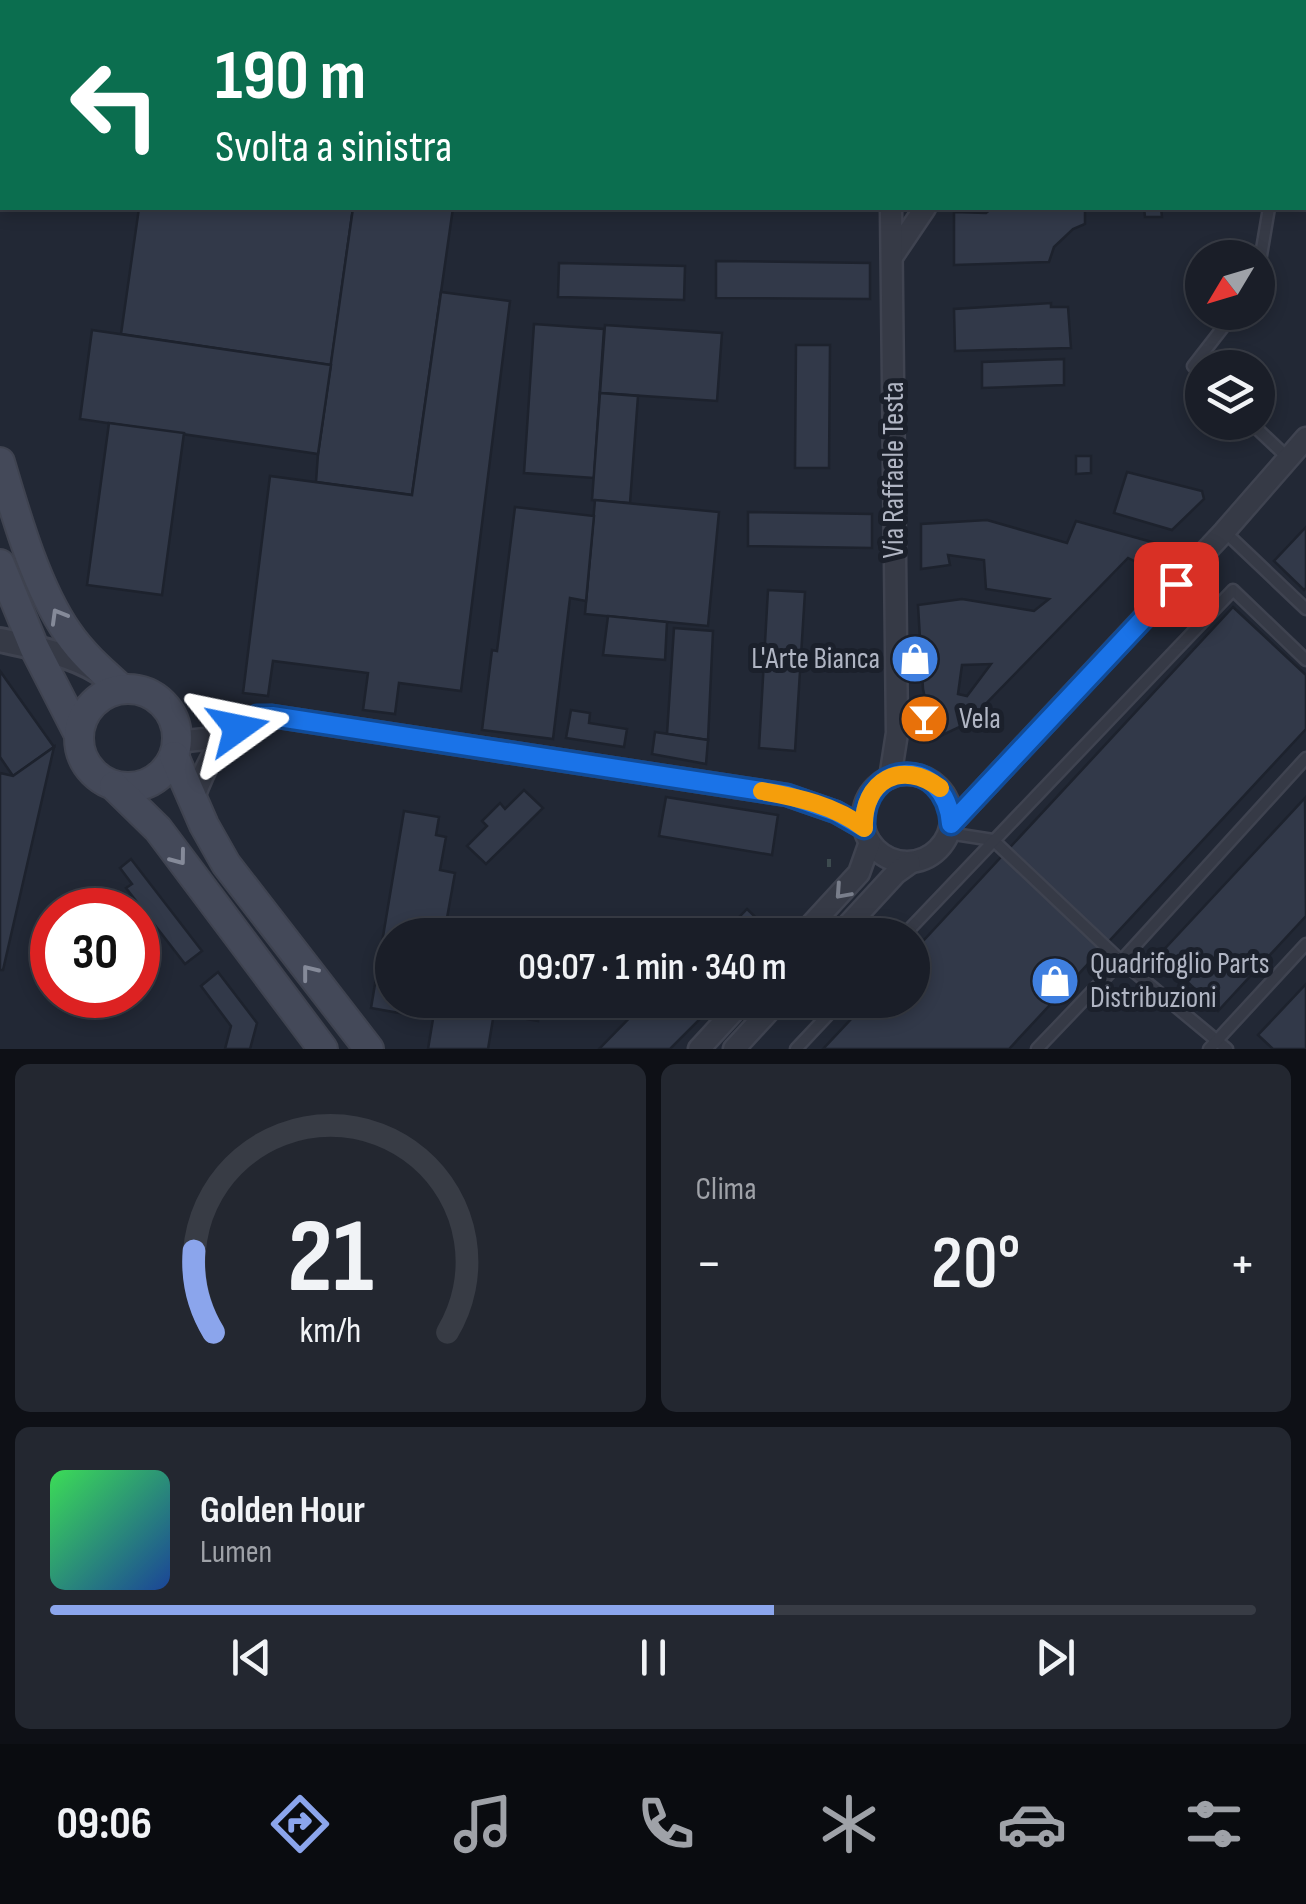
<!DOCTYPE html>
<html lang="it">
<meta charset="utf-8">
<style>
body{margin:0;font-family:"Sofia Sans Condensed",sans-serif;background:#232730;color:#f1f3f6;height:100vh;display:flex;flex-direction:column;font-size:38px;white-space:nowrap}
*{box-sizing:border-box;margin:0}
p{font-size:32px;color:#9fa2a8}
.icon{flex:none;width:55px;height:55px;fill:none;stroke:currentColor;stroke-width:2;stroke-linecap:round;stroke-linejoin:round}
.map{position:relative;height:1049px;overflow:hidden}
.side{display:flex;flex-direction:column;gap:15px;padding:15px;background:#0e1016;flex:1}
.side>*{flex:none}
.hud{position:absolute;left:0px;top:0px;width:1308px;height:210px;box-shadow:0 5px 15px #0003,0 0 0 2px #383c45;background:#0b6e4f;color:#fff;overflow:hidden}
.needle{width:65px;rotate:232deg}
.fabs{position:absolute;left:1185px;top:240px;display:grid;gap:20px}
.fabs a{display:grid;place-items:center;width:90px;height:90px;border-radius:50%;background:#1a1e28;box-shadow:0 5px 15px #0003,0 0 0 2px #383c45;font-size:50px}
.speed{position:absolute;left:30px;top:888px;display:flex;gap:20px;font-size:50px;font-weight:700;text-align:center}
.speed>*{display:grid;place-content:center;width:130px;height:130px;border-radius:50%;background:#1a1e28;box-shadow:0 5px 15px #0003,0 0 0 2px #383c45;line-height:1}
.speed .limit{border:15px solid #d22;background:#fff;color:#111}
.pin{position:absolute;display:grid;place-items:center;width:85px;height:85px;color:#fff;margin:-42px;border-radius:20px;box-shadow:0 5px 15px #0006}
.me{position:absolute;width:110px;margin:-55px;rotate:78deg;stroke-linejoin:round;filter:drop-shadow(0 0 8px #0008)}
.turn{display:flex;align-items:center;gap:35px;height:210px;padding:0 50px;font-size:45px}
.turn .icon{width:130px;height:130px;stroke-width:2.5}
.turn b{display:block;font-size:70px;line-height:85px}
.big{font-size:75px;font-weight:600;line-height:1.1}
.side .widget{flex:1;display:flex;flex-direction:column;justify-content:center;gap:15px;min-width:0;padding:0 35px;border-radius:15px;background:#232730}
.side .dial{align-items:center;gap:0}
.dial svg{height:260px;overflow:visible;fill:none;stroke:#383c45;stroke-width:7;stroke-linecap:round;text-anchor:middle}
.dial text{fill:#f1f3f6;stroke:none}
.song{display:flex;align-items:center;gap:30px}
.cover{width:120px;height:120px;border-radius:15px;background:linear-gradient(135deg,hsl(130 70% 55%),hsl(220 70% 35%))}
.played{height:10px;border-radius:5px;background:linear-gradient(90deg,#8ba5ec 60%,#383c45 60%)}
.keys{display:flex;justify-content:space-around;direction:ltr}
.heat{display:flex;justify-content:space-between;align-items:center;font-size:55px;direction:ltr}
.side .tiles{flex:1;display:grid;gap:15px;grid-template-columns:1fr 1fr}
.widget:last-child{grid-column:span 2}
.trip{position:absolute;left:375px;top:918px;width:555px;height:100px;border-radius:50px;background:#1a1e28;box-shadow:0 5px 15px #0003,0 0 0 2px #383c45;font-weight:600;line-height:100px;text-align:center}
.menu{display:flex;height:160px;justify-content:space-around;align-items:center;background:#0a0c10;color:#9fa2a8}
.menu .icon{width:70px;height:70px}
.menu .selected{color:#8ba5ec}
.menu b{font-size:45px;color:#f1f3f6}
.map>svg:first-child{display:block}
.building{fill:#323949;stroke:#1d222d;stroke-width:2.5;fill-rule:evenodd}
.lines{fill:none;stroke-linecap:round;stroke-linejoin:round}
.service-casing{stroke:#3f4350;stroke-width:15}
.minor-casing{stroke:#3f4350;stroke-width:25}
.tertiary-casing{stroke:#3f4350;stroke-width:28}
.secondary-casing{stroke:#3f4350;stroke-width:32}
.path{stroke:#3d4b4f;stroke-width:4;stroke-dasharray:8 8;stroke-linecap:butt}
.service{stroke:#363a46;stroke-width:10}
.minor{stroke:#363a46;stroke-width:20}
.tertiary{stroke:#363a46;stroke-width:22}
.secondary{stroke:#444959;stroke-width:28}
.oneway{stroke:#858a99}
.oneway2{stroke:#797e8b}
.route-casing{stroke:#114b97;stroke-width:25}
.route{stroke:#1a73e8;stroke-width:18}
.slow{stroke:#f59e0b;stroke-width:18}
.labels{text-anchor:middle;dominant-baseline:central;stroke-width:10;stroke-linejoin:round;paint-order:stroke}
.street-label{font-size:30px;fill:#b0b5c3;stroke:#1b202b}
.poi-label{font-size:30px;fill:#b0b5c3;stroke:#1b202b;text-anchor:start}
</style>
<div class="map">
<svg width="1306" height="1049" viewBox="0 0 1306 1049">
<rect width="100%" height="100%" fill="#222835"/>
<g class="building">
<polygon points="168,0 324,0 323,2 168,2"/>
<rect x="838" y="0" width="38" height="2"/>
<polygon points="139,208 353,208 331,365 121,334"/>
<polygon points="353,208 453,208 412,495 316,482 318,454"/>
<polygon points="992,208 1085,208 1085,224 1073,229 1054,247 1049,262 954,265 954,212 986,213"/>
<polygon points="1144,208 1161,208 1162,217 1145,217"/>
<polygon points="716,261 870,263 870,299 716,298"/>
<polygon points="559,263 685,266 684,300 558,297"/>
<polygon points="441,292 510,301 461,691 399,683 395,714 363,710 368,673 273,661 268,696 243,693 270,476 412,495"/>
<polygon points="1051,303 1051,307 1068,307 1071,348 955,351 954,309"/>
<polygon points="534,324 604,329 594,478 524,473"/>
<polygon points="605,325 722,333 717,401 600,393"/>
<polygon points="92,330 331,365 318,454 80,419"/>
<polygon points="796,345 830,345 829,468 795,468"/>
<polygon points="1064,359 1064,385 982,388 982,362"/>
<polygon points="600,393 638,396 630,503 592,500"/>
<polygon points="109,423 184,433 162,595 87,585"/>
<polygon points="1076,456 1091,456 1091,473 1076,474"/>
<polygon points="1127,472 1202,491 1204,499 1172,530 1114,513"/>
<polygon points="595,500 719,512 708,626 585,614"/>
<polygon points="515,507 594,516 586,601 570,598 553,739 482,730 492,650 497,651"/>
<polygon points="748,512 872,514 872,548 748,546"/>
<path d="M987 520 1067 543 1076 521 1159 544 1140 564 1128 558 966 724 934 739 923 689 918 605 962 599 1034 611 1049 599 986 589 984 560 948 555 950 565 921 569V524ZM991 664 967 696 958 694 962 665Z"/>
<polygon points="1306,527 1306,588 1304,590 1274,561"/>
<polygon points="768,590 805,592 795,751 759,748"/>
<polygon points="1233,607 1306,675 1306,729 1009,1049 823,1049 869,1000 912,1000 912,953"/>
<polygon points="608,616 667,622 665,660 603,655"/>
<polygon points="674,628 713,631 708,740 667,734"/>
<polygon points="0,671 54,747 13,776 0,757"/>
<polygon points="571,710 590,713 589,723 627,729 624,747 566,738"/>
<polygon points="655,732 708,740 706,764 652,754"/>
<polygon points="54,747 3,970 0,970 0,773 13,776"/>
<polygon points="524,790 543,808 486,864 467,846 487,826 482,821 500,803 505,809"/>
<polygon points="666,797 778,815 772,855 659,836"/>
<polygon points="1305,798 1306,916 1218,1011 1159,955"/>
<polygon points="404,811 439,817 436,835 446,837 440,870 455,873 444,935 392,935 392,1000 541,1000 538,1021 494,1013 488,1049 428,1049 433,1019 371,1008"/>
<polygon points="131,859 202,951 185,964 126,888 132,884 120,868"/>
<polygon points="747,909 774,935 722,935"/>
<polygon points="218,972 257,1023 250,1049 225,1049 231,1026 201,986"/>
<polygon points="1306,984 1306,1049 1273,1049 1258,1035"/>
<polygon points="647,1000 680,1000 700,1019 670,1049 599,1049"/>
</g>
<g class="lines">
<g class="service-casing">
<g id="service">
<polyline points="1258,273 1269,208"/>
<polyline points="1202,375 1193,366 1235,312"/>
<polyline points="1250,422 1288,458"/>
<polyline points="1225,532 1306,609"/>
<polyline points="948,833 993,840 1121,961 1227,1049"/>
<polyline points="904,935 1233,590 1306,660"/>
<polyline points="796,1049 842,1000"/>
<polyline points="1037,1049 1121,961 1306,758"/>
<polyline points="1209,1049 1306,944"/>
</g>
</g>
<g class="minor-casing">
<g id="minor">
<polyline points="891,2 891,0"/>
<polyline points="1074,2 1076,0"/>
<polyline points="892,257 925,208"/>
<polyline points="177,742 205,739 227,732"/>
<circle cx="907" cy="818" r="44"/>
<polyline points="890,778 897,733 891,208"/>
<path d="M193 800C207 762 226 717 272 716L787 795 836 812 864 828"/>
<polyline points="951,824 1224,532 1306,438"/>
<polyline points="802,935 859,873 870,842"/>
<polyline points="839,935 896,873 910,863"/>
<polyline points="699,1049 744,1000"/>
<polyline points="734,1049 779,1000"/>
</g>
</g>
<g class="tertiary-casing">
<path id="tertiary" d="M0 640C33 647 70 654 99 672"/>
</g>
<g class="secondary-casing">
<g id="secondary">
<path d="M0 462C16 516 36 587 68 633 83 655 103 672 122 689"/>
<polyline points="0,564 34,647 78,733"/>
<circle cx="128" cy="738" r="49"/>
<polyline points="174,756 204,825 226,864 369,1049"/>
<polyline points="114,786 158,829 323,1049"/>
</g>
</g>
<polyline class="path" points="829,859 829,874"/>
<use href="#service" class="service"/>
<use href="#minor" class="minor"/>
<use href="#tertiary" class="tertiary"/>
<use href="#secondary" class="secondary"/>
</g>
<defs><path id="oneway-chevron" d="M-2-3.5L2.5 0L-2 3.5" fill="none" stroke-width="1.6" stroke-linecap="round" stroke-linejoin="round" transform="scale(2.5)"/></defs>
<g class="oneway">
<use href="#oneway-chevron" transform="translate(58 616) rotate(-120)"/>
<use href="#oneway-chevron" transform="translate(179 858) rotate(53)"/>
<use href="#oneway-chevron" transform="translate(309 972) rotate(-128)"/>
</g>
<use class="oneway2" href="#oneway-chevron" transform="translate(842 892) rotate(132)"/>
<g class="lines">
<g class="route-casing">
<path id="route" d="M238 728 257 716H272L787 795 836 812 864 828C861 759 946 754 951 824L1176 584"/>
</g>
<use href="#route" class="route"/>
<path class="slow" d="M762 791C797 797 836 806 864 828 862 780 902 759 940 788"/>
</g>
<defs>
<g id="shop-disc" transform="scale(2.5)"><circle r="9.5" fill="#3f7fe0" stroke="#1b202b"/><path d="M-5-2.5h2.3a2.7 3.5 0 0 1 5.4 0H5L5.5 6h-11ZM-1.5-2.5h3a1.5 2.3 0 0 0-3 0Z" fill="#fff"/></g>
<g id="bar-disc" transform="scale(2.5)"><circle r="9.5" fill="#e8710a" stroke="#1b202b"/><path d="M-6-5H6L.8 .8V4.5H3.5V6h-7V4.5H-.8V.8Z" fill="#fff"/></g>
</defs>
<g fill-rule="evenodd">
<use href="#shop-disc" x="915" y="659"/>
<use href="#bar-disc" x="924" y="719"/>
<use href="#shop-disc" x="1055" y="981"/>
</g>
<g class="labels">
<g class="street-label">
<text transform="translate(894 470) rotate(-90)">Via Raffaele Testa</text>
</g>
<g class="poi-label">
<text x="880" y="659" text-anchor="end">L'Arte Bianca</text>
<text x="959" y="719">Vela</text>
<text x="1090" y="964">Quadrifoglio Parts<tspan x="1090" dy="34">Distribuzioni</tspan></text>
</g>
</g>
</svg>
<div class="fabs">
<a><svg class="needle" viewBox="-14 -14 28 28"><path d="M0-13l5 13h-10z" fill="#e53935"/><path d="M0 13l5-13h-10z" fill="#9fa2a8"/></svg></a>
<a><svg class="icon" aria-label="layers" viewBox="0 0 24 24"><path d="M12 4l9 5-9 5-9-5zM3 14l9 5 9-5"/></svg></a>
</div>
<div class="speed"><div class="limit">30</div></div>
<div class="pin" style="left:1176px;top:584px;background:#d93025"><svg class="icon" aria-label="arrive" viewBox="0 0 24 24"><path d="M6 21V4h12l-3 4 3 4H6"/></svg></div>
<svg class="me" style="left:238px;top:728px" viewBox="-20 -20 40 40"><path d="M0-17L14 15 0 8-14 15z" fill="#1a73e8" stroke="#fff" stroke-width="4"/></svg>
<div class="trip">09:07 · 1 min · 340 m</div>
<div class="hud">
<div class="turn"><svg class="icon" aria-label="left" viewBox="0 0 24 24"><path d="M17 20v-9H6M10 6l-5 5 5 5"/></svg><div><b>190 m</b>Svolta a sinistra</div></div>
</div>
</div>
<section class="side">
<div class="tiles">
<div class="widget dial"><svg viewBox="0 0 100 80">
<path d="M14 69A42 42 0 1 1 86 69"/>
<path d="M14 69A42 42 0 0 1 8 44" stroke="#8ba5ec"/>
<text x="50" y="56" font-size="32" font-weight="700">21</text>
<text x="50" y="72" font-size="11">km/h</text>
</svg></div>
<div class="widget"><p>Clima</p>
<div class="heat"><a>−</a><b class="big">20°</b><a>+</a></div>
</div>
<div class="widget">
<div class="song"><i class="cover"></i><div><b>Golden Hour</b><p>Lumen</p></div></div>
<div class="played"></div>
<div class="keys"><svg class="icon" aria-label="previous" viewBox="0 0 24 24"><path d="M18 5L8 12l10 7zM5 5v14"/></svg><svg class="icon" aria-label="pause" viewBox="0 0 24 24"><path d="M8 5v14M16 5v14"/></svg><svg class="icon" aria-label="next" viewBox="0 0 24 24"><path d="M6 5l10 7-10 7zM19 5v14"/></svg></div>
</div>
</div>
</section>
<nav class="menu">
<b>09:06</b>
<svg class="icon selected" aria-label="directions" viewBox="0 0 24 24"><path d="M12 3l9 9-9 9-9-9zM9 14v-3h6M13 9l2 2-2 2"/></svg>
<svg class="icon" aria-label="music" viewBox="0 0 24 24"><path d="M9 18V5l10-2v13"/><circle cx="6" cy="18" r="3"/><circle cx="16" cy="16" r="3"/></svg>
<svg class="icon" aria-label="phone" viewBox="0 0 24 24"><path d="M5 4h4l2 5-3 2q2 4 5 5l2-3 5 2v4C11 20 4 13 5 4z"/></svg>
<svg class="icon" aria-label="climate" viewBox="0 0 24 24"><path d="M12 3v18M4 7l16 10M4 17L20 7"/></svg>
<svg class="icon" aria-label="car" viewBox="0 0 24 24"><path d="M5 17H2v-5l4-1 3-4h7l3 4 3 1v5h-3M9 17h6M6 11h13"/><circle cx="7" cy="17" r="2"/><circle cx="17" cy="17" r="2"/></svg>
<svg class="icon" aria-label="filters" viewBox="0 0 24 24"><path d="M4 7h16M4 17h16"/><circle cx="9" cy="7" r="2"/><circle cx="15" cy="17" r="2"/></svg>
</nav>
